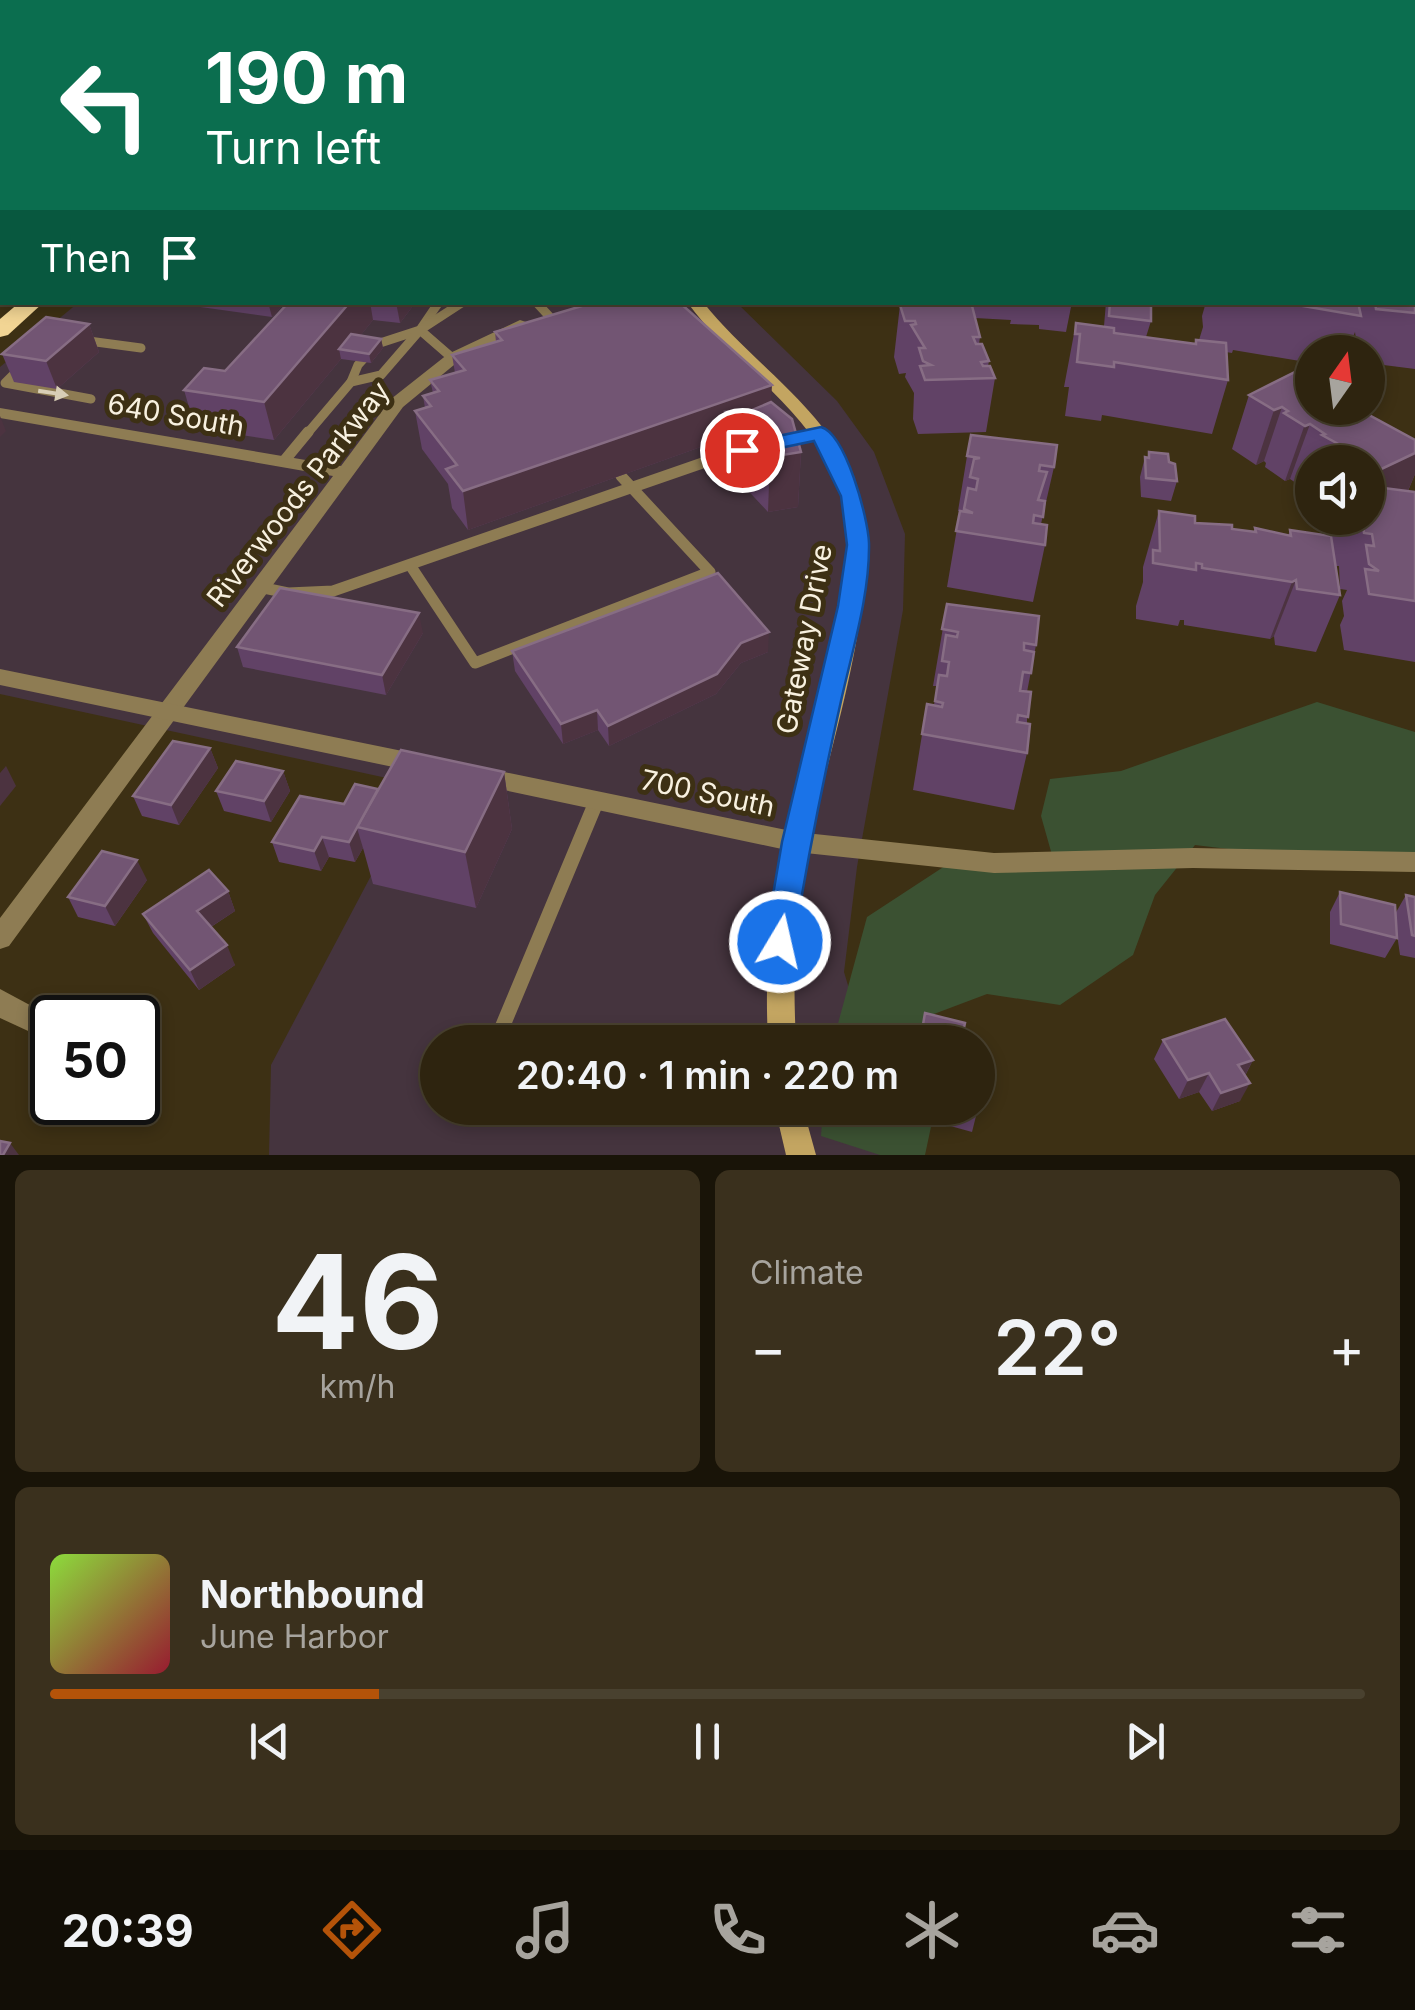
<!DOCTYPE html>
<meta charset="utf-8">
<style>
body{margin:0;font-family:Inter,sans-serif;background:#3a301d;color:#f1f3f6;height:100vh;display:flex;flex-direction:column;font-size:38px;white-space:nowrap}
*{box-sizing:border-box;margin:0}
p{font-size:32px;color:#a7a49e}
.icon{flex:none;width:55px;height:55px;fill:none;stroke:currentColor;stroke-width:2;stroke-linecap:round;stroke-linejoin:round}
.map{position:relative;height:1155px;overflow:hidden}
.side{display:flex;flex-direction:column;gap:15px;padding:15px;background:#191408;flex:1}
.side>*{flex:none}
.top-card{position:absolute;left:0px;top:0px;width:1415px;height:305px;box-shadow:0 5px 15px #0003,0 0 0 2px #49412f;background:#0b6e4f;color:#fff;overflow:hidden}
.needle{width:65px;rotate:14deg}
.tools{position:absolute;left:1295px;top:335px;display:grid;gap:20px}
.tools a{display:grid;place-items:center;width:90px;height:90px;border-radius:50%;background:#2e240f;box-shadow:0 5px 15px #0003,0 0 0 2px #49412f;font-size:50px}
.speed{position:absolute;left:30px;top:995px;display:flex;gap:20px;font-size:50px;font-weight:700;text-align:center}
.speed>*{display:grid;place-content:center;width:130px;height:130px;border-radius:50%;background:#2e240f;box-shadow:0 5px 15px #0003,0 0 0 2px #49412f;line-height:1}
.speed .limit{border:5px solid #111;border-radius:15px;background:#fff;color:#111}
.pin{position:absolute;display:grid;place-items:center;width:85px;height:85px;color:#fff;margin:-42px;border:5px solid #fff;border-radius:50%;box-shadow:0 2px 10px #0007}
.me{position:absolute;width:110px;margin:-55px;rotate:9deg;stroke-linejoin:round;filter:drop-shadow(0 0 8px #0008)}
.turn{display:flex;align-items:center;gap:35px;height:210px;padding:0 40px;font-size:45px}
.turn .icon{width:130px;height:130px;stroke-width:2.5}
.turn b{display:block;font-size:70px;line-height:85px}
.then{display:flex;align-items:center;height:95px;padding:0 40px;background:#0003;gap:20px;font-size:38px}
.big{font-size:75px;font-weight:600;line-height:1.1}
.side .widget{flex:1;display:flex;flex-direction:column;justify-content:center;gap:15px;min-width:0;padding:0 35px;border-radius:15px;background:#3a301d}
.side .dial{align-items:center;gap:0}
.dial b{font-size:130px;line-height:1}
.song{display:flex;align-items:center;gap:30px}
.cover{width:120px;height:120px;border-radius:15px;background:linear-gradient(135deg,hsl(90 70% 55%),hsl(350 70% 35%))}
.played{height:10px;border-radius:5px;background:linear-gradient(90deg,#b45309 25%,#49412f 25%)}
.keys{display:flex;justify-content:space-around;direction:ltr}
.heat{display:flex;justify-content:space-between;align-items:center;font-size:55px;direction:ltr}
.side .tiles{flex:1;display:grid;gap:15px;grid-template-columns:1fr 1fr}
.widget:last-child{grid-column:span 2}
.trip{position:absolute;left:420px;top:1025px;width:575px;height:100px;border-radius:50px;background:#2e240f;box-shadow:0 5px 15px #0003,0 0 0 2px #49412f;font-weight:600;line-height:100px;text-align:center}
.menu{display:flex;height:160px;justify-content:space-around;align-items:center;background:#120e06;color:#a7a49e}
.menu .icon{width:70px;height:70px}
.menu .active{color:#b45309}
.menu b{font-size:45px;color:#f1f3f6}
.map>svg:first-child{display:block}
.commercial{fill:#45343e}
.green{fill:#3b5132}
.lines{fill:none;stroke-linecap:round;stroke-linejoin:round}
.service-far2{stroke:#8e7c53;stroke-width:9}
.service-far1{stroke:#8e7c53;stroke-width:11}
.service{stroke:#8e7c53;stroke-width:15}
.minor{fill:#8e7c53;fill-rule:evenodd}
.tertiary{fill:#8e7c53;fill-rule:evenodd}
.secondary{fill:#c3a561;fill-rule:evenodd}
.trunk{fill:#f2d594;fill-rule:evenodd}
.wall{fill:#614266}
.shaded-wall{fill:#4c3340}
.building{fill:#725573;stroke:#876d84;stroke-width:2.5}
.oneway{fill:#d8ceb6}
.route{fill:#1a73e8;stroke:#114b97;stroke-width:2.5}
.labels{text-anchor:middle;dominant-baseline:central;stroke-width:10;stroke-linejoin:round;paint-order:stroke}
.street-label{font-size:28px;fill:#f8f1e0;stroke:#3d3014}
</style>
<div class="map">
<svg width="1415" height="1155" viewBox="0 0 1415 1155">
<rect width="100%" height="100%" fill="#3d3014"/>
<polygon class="commercial" points="78,303 737,303 837,401 874,452 905,534 903,610 857,867 844,972 865,1042 438,1042 438,1108 884,1108 899,1155 269,1155 271,1065 419,785 0,694 0,367"/>
<g class="green">
<polygon points="1317,702 1415,732 1415,855 1338,862 1195,845 1155,895 1133,955 1060,1005 987,994 926,1017 930,1042 833,1042 867,917 948,864 1052,855 1041,816 1050,779 1121,771"/>
<polygon points="823,1108 935,1108 925,1155 880,1155 821,1136"/>
</g>
<g class="lines">
<g class="service-far2">
<polyline points="536,302 549,316"/>
<polyline points="420,330 458,363"/>
<polyline points="81,340 141,348"/>
<polyline points="22,366 5,383 91,399"/>
<polyline points="351,382 358,365 377,344 420,330 439,302"/>
<polyline points="306,435 351,382 381,375 420,330 463,302"/>
<polyline points="811,435 821,433"/>
</g>
<g class="service-far1">
<polyline points="782,440 821,433"/>
<polyline points="284,461 308,432"/>
<polyline points="410,565 475,663 710,572 621,476"/>
<polyline points="259,587 288,593 333,591 740,450"/>
</g>
<polyline class="service" points="496,1042 597,800"/>
<g class="minor">
<polygon points="589,0 622,0 623,2 591,2"/>
<polygon points="0,101 2,102 2,110 0,109"/>
<polygon points="520,320 526,322 526,328 460,360 403,407 9,946 0,949 0,918 333,476 0,418 0,408 341,466 391,399 448,354"/>
<polygon points="796,832 994,853 1193,848 1415,852 1415,872 1193,868 994,873 796,852 787,849 784,842 787,835"/>
<polygon points="0,989 54,1018 52,1042 0,1018"/>
</g>
<g class="tertiary">
<polygon points="0,669 422,755 430,758 434,764 430,770 422,773 0,685"/>
<polygon points="480,767 796,832 805,835 808,842 805,849 796,852 480,785 472,782 468,776 472,770"/>
</g>
<g class="secondary">
<path d="M687 302H703C748 359 815 401 848 467 899 567 822 760 804 868 794 927 793 984 796 1042H768C765 981 768 921 780 861 802 755 878 567 831 468 799 402 729 360 687 302Z"/>
<polygon points="775,1108 803,1108 816,1155 786,1155"/>
</g>
<polygon class="trunk" points="20,302 44,302 8,335 0,337 0,319"/>
</g>
<g class="wall">
<polygon points="113,0 354,0 354,2 114,2"/>
<polygon points="445,0 552,0 552,2 442,2"/>
<polygon points="753,0 773,0 772,2 753,2"/>
<rect x="1179" y="0" width="20" height="2"/>
<polygon points="1206,0 1248,0 1247,2 1206,2"/>
<polygon points="1260,0 1300,0 1299,2 1259,2"/>
<rect x="0" y="107" width="2" height="68"/>
<polygon points="1412,168 1415,168 1415,233 1412,239"/>
<polygon points="1415,247 1415,369 1368,363 1368,352 1355,352 1353,346 1356,339 1355,332 1347,352 1312,352 1312,363 1233,350 1232,353 1226,352 1228,380 1212,434 1102,415 1101,421 1065,416 1069,387 1064,387 1076,323 1104,326 1106,302 1151,302 1151,321 1146,337 1195,344 1196,340 1199,340 1203,327 1202,316 1206,302 1412,302"/>
<polygon points="178,302 416,302 400,323 373,320 360,336 381,339 383,348 371,363 341,359 274,440 195,428 184,390 225,371 285,307 282,306 272,317 179,304"/>
<polygon points="933,302 1072,302 1066,332 1039,329 1039,325 1010,324 1011,320 975,318 980,337 979,344 989,361 988,366 995,378 986,432 918,434 913,419 914,393 905,377 906,373 899,374 894,357 900,305"/>
<polygon points="89,324 99,352 57,389 14,382 2,354"/>
<polygon points="495,332 771,402 801,452 798,507 768,512 726,467 726,438 468,530 452,508 448,484 422,449 415,411 425,408 423,396 433,393 430,380 455,373 452,355 496,342"/>
<polygon points="1249,395 1363,416 1415,440 1415,474 1408,491 1415,492 1415,662 1344,650 1340,625 1344,616 1342,601 1347,590 1340,589 1339,566 1336,566 1340,595 1316,652 1275,645 1274,636 1270,639 1184,625 1184,620 1180,620 1178,626 1136,619 1136,606 1143,582 1143,567 1159,511 1195,523 1254,532 1255,528 1288,536 1290,530 1328,535 1334,518 1368,518 1368,462 1312,462 1312,496 1301,490 1302,487 1290,479 1285,481 1265,467 1266,463 1264,461 1256,465 1232,449"/>
<polygon points="1149,452 1169,462 1177,481 1171,501 1141,497 1140,477 1145,457 1148,458"/>
<polygon points="967,456 1054,467 1041,524 1045,545 1033,602 947,587 960,511 958,511"/>
<polygon points="947,604 1036,645 1027,692 1027,753 1014,810 913,790 927,704 934,705 937,686 933,686"/>
<polygon points="423,633 386,695 243,667 237,647"/>
<polygon points="512,651 768,652 741,663 716,694 609,746 598,730 563,744 515,671"/>
<polygon points="210,748 218,768 179,825 142,816 133,796"/>
<polygon points="283,771 290,791 271,822 224,811 216,791"/>
<polygon points="504,772 512,829 476,908 373,884 363,848 355,862 329,857 321,871 279,862 272,842 344,804 378,789"/>
<polygon points="147,880 115,926 78,917 68,897"/>
<polygon points="228,891 235,911 211,927 235,965 199,990 153,933 143,914"/>
<polygon points="1340,892 1395,914 1406,895 1415,897 1415,958 1400,955 1396,927 1397,938 1385,958 1330,944 1330,912"/>
<polygon points="1163,1040 1253,1060 1245,1076 1240,1101 1212,1111 1199,1092 1179,1099 1154,1059"/>
<polygon points="927,1108 978,1108 972,1132 925,1119"/>
</g>
<g class="shaded-wall">
<rect x="208" y="0" width="19" height="2"/>
<polygon points="1278,0 1300,0 1299,2 1277,2"/>
<polygon points="2,17 2,35 0,28 0,19"/>
<polygon points="2,130 2,159 0,159 0,132"/>
<polygon points="268,302 281,302 282,306 272,317"/>
<polygon points="350,302 370,302 373,320 348,351 339,349 341,359 274,440 264,402"/>
<polygon points="396,302 416,302 400,323"/>
<polygon points="89,324 99,352 57,389 46,361"/>
<polygon points="381,339 383,348 371,363 369,354"/>
<polygon points="772,385 770,423 726,412 726,438 468,530 463,491"/>
<polygon points="1312,404 1310,424 1290,479 1285,481"/>
<polygon points="1282,407 1264,461 1256,465 1274,410"/>
<polygon points="0,416 6,431 0,437"/>
<polygon points="801,452 798,507 768,512 770,457"/>
<polygon points="1415,453 1415,474 1403,502 1368,485 1373,473"/>
<polygon points="1296,580 1274,636 1270,639 1292,582"/>
<polygon points="419,613 423,633 386,695 382,675"/>
<polygon points="769,632 768,652 741,663 716,694 609,746 608,726 741,643"/>
<polygon points="597,710 598,730 563,744 561,724"/>
<polygon points="210,748 218,768 179,825 171,805"/>
<polygon points="6,766 16,786 0,806 0,773"/>
<polygon points="283,771 290,791 271,822 264,801"/>
<polygon points="504,772 512,829 476,908 465,852"/>
<polygon points="357,828 363,848 355,862 349,842"/>
<polygon points="322,837 329,857 321,871 314,851"/>
<polygon points="137,860 147,880 115,926 105,906"/>
<polygon points="228,891 235,911 206,930 197,911"/>
<polygon points="227,945 235,965 199,990 190,970"/>
<polygon points="1253,1060 1243,1079 1238,1065"/>
<polygon points="1209,1073 1199,1092 1179,1099 1188,1080"/>
<polygon points="1250,1083 1240,1101 1212,1111 1221,1093"/>
<polygon points="10,1143 19,1155 3,1155"/>
</g>
<g class="building">
<polygon points="227,0 293,0 317,2 223,2"/>
<polygon points="297,0 346,0 343,2"/>
<polygon points="445,0 472,0 469,2 442,2"/>
<polygon points="522,0 547,0 545,2 520,2"/>
<polygon points="565,0 582,0 579,2 562,2"/>
<polygon points="661,0 751,0 750,2 659,2"/>
<polygon points="866,0 870,0 895,2 865,2"/>
<polygon points="1412,174 1415,182 1415,214 1412,214"/>
<polygon points="1412,247 1415,247 1415,313 1376,309 1375,302 1412,302"/>
<polygon points="289,302 350,302 264,402 184,390 204,368 225,371"/>
<polygon points="595,302 679,302 772,385 463,491 446,469 457,465 415,411 431,406 423,396 439,391 430,380 465,370 452,355 502,340 495,332"/>
<polygon points="942,302 971,302 980,337 973,337 976,344 982,344 989,361 981,362 983,366 990,366 995,378 925,380 920,366 931,365 923,361 919,348 925,348 911,325 916,324 915,321 905,321 900,305"/>
<polygon points="1110,302 1151,302 1151,321 1109,316"/>
<polygon points="1280,302 1358,302 1361,316"/>
<polygon points="46,317 89,324 46,361 2,354"/>
<polygon points="1076,323 1114,328 1114,333 1196,344 1196,340 1226,343 1228,380 1114,362 1114,367 1077,362 1080,334 1075,334"/>
<polygon points="351,334 381,339 369,354 339,349"/>
<polygon points="1297,371 1312,381 1312,408 1352,408 1363,416 1367,414 1415,440 1415,453 1373,473 1368,469 1368,462 1357,462 1343,454 1351,451 1322,435 1325,434 1310,424 1305,426 1284,413 1288,411 1282,407 1274,410 1249,395"/>
<polygon points="771,402 792,419 801,452 770,457 726,412 750,411"/>
<polygon points="971,435 1057,445 1054,467 1040,465 1039,471 1047,472 1038,500 1045,501 1043,517 1034,515 1033,523 1047,525 1045,545 956,531 960,511 973,513 964,509 968,488 976,490 978,479 970,477 974,459 980,458 967,456"/>
<polygon points="1149,452 1168,454 1169,462 1175,464 1177,481 1146,478 1145,457 1149,458"/>
<polygon points="1368,486 1415,492 1415,601 1369,594 1365,569 1379,571 1369,564 1366,545 1374,546 1372,534 1364,533 1362,518 1368,518"/>
<polygon points="1159,511 1195,516 1195,523 1232,525 1232,529 1256,532 1255,528 1291,536 1290,530 1331,536 1340,595 1297,589 1296,580 1292,582 1202,568 1202,564 1196,563 1196,570 1153,563 1153,550 1160,551"/>
<polygon points="718,573 769,632 741,643 717,674 608,726 597,710 561,724 512,651"/>
<polygon points="280,588 419,613 382,675 237,647"/>
<polygon points="947,604 1039,616 1036,645 1024,643 1024,650 1034,652 1031,673 1023,672 1020,691 1031,692 1028,717 1018,715 1017,722 1030,724 1027,753 922,734 927,704 942,707 943,703 935,701 939,675 947,676 949,662 942,661 946,635 957,637 958,632 942,629"/>
<polygon points="173,741 210,748 171,805 133,796"/>
<polygon points="401,750 504,772 465,852 357,827"/>
<polygon points="236,761 283,771 264,801 216,791"/>
<polygon points="355,784 378,789 349,842 322,837 314,851 272,842 300,796 344,804"/>
<polygon points="102,851 137,860 105,906 68,897"/>
<polygon points="209,870 228,891 197,911 227,945 190,970 143,914"/>
<polygon points="1340,892 1395,905 1397,938 1341,924"/>
<polygon points="1406,895 1415,897 1415,936 1412,935"/>
<polygon points="925,1013 965,1023 961,1042 920,1042"/>
<polygon points="1225,1019 1253,1060 1238,1065 1250,1083 1221,1093 1209,1073 1188,1080 1163,1040"/>
<polygon points="978,1075 983,1076 977,1113 956,1108 978,1108"/>
<polygon points="0,1141 10,1143 3,1155 0,1155"/>
</g>
<defs><path id="oneway-solid" d="M-6-.8H1V-3.2L6.5 0L1 3.2V.8H-6Z" transform="scale(2.5)"/></defs>
<use class="oneway" href="#oneway-solid" transform="translate(53 393) rotate(9)"/>
<path class="route" d="M821 427C846 434 868 518 869 543 870 595 852 651 841 701 823 781 807 861 794 942L790 951 780 955 769 951 765 942 782 842 838 606 847 545 841 496 814 441 742 456 732 450 735 445Z"/>
<g class="labels">
<g class="street-label">
<text transform="translate(176 415) rotate(10)">640 South</text>
<text transform="translate(298 494) rotate(-52)">Riverwoods Parkway</text>
<text transform="translate(804 639) rotate(-79)">Gateway Drive</text>
<text transform="translate(708 793) rotate(12)">700 South</text>
</g>
</g>
</svg>
<div class="tools">
<a><svg class="needle" viewBox="-14 -14 28 28"><path d="M0-13l5 13h-10z" fill="#e53935"/><path d="M0 13l5-13h-10z" fill="#a7a49e"/></svg></a>
<a><svg class="icon" aria-label="sound" viewBox="0 0 24 24"><path d="M4 9h4l5-4v14l-5-4H4zM17 9q2 3 0 6"/></svg></a>
</div>
<div class="speed"><div class="limit">50</div></div>
<div class="pin" style="left:742px;top:450px;background:#d93025"><svg class="icon" aria-label="arrive" viewBox="0 0 24 24"><path d="M6 21V4h12l-3 4 3 4H6"/></svg></div>
<svg class="me" style="left:780px;top:942px" viewBox="-20 -20 40 40"><circle r="17" fill="#1a73e8" stroke="#fff" stroke-width="3"/><path d="M0-11L8 9 0 5-8 9z" fill="#fff"/></svg>
<div class="trip">20:40 · 1 min · 220 m</div>
<div class="top-card">
<div class="turn"><svg class="icon" aria-label="left" viewBox="0 0 24 24"><path d="M17 20v-9H6M10 6l-5 5 5 5"/></svg><div><b>190 m</b>Turn left</div></div>
<div class="then">Then<svg class="icon" aria-label="arrive" viewBox="0 0 24 24"><path d="M6 21V4h12l-3 4 3 4H6"/></svg></div>
</div>
</div>
<section class="side">
<div class="tiles">
<div class="widget dial"><b>46</b><p>km/h</p></div>
<div class="widget"><p>Climate</p>
<div class="heat"><a>−</a><b class="big">22°</b><a>+</a></div>
</div>
<div class="widget">
<div class="song"><i class="cover"></i><div><b>Northbound</b><p>June Harbor</p></div></div>
<div class="played"></div>
<div class="keys"><svg class="icon" aria-label="previous" viewBox="0 0 24 24"><path d="M18 5L8 12l10 7zM5 5v14"/></svg><svg class="icon" aria-label="pause" viewBox="0 0 24 24"><path d="M8 5v14M16 5v14"/></svg><svg class="icon" aria-label="next" viewBox="0 0 24 24"><path d="M6 5l10 7-10 7zM19 5v14"/></svg></div>
</div>
</div>
</section>
<nav class="menu">
<b>20:39</b>
<svg class="icon active" aria-label="directions" viewBox="0 0 24 24"><path d="M12 3l9 9-9 9-9-9zM9 14v-3h6M13 9l2 2-2 2"/></svg>
<svg class="icon" aria-label="music" viewBox="0 0 24 24"><path d="M9 18V5l10-2v13"/><circle cx="6" cy="18" r="3"/><circle cx="16" cy="16" r="3"/></svg>
<svg class="icon" aria-label="phone" viewBox="0 0 24 24"><path d="M5 4h4l2 5-3 2q2 4 5 5l2-3 5 2v4C11 20 4 13 5 4z"/></svg>
<svg class="icon" aria-label="climate" viewBox="0 0 24 24"><path d="M12 3v18M4 7l16 10M4 17L20 7"/></svg>
<svg class="icon" aria-label="car" viewBox="0 0 24 24"><path d="M5 17H2v-5l4-1 3-4h7l3 4 3 1v5h-3M9 17h6M6 11h13"/><circle cx="7" cy="17" r="2"/><circle cx="17" cy="17" r="2"/></svg>
<svg class="icon" aria-label="filters" viewBox="0 0 24 24"><path d="M4 7h16M4 17h16"/><circle cx="9" cy="7" r="2"/><circle cx="15" cy="17" r="2"/></svg>
</nav>
